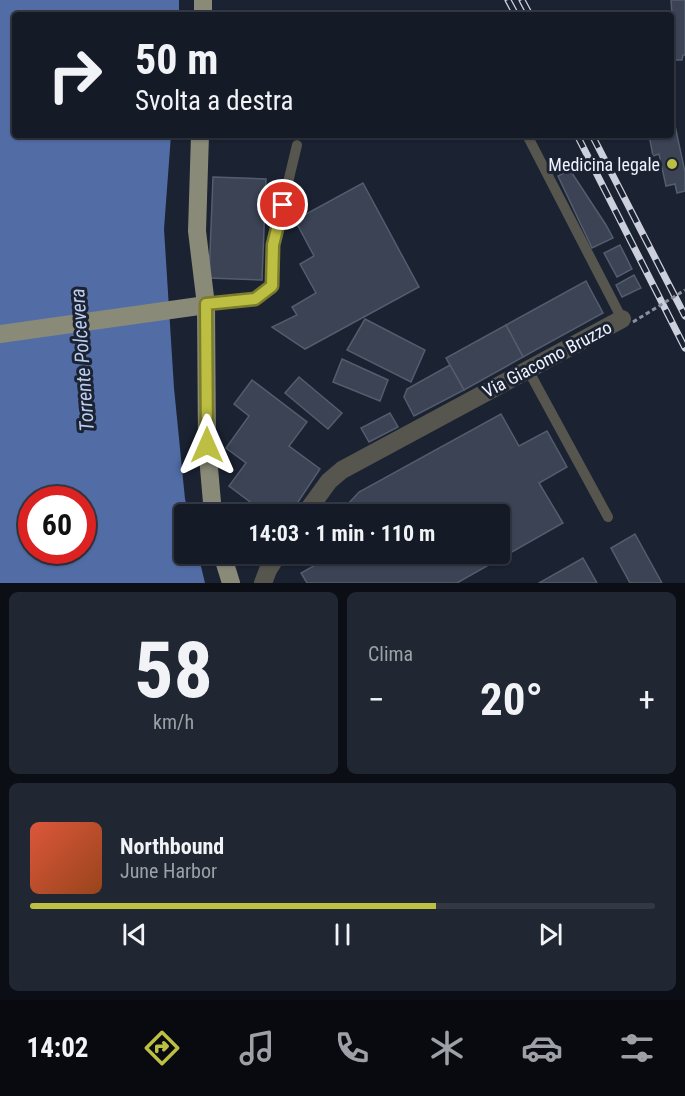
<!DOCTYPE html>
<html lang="it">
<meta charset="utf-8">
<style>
body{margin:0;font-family:"Roboto Condensed",sans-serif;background:#212732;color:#f1f3f6;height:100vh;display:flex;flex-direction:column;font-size:22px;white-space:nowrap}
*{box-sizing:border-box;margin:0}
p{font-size:20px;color:#9da1a7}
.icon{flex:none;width:33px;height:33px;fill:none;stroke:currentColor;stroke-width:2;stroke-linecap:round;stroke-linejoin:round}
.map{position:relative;height:583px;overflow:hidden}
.drawer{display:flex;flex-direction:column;gap:9px;padding:9px;background:#0b0e15;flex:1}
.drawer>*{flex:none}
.hud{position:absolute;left:12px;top:12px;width:662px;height:126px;border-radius:6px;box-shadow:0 2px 4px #0004,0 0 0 2px #333843;background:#141a26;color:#f1f3f6;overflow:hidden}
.speed{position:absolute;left:18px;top:486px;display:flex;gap:12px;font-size:30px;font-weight:700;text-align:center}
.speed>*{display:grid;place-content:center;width:78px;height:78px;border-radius:50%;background:#141a26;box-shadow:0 2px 4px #0004,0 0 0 2px #333843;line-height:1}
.speed .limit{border:9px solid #d22;background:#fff;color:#111}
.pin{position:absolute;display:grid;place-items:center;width:51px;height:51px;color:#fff;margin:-26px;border:3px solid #fff;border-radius:50%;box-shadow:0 2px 6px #0007}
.me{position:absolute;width:66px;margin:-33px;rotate:0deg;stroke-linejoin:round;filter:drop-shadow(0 0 4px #0008)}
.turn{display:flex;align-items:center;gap:21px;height:126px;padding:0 24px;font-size:27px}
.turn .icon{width:78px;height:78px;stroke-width:2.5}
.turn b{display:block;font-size:42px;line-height:51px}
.big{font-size:45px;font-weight:700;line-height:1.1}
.drawer .tile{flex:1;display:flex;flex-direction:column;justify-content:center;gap:9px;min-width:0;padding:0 21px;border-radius:9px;background:#212732}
.drawer .dial{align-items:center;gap:0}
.dial b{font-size:78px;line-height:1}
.song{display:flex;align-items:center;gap:18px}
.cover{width:72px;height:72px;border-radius:9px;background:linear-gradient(135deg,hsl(10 70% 55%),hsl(20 70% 35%))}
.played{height:6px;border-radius:3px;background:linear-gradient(90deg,#bdbf43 65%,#333843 65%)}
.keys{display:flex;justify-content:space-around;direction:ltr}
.heat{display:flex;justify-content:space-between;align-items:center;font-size:33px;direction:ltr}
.drawer .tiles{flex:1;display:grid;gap:9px;grid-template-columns:1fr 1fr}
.tile:last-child{grid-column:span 2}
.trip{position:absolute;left:174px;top:504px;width:336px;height:60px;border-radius:6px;background:#141a26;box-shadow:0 2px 4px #0004,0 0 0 2px #333843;font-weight:700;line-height:60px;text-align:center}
.menu{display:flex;height:96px;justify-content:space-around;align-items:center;background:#080a0f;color:#9da1a7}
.menu .icon{width:42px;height:42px}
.menu .current{color:#bdbf43}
.menu b{font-size:27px;color:#f1f3f6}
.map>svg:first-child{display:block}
.water{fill:#526da6;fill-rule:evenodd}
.building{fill:#3b4354;stroke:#545d6e;stroke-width:1.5}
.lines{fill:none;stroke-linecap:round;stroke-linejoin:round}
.lane{stroke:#56564e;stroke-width:10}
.street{stroke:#56564e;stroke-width:18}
.primary{stroke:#898a78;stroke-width:18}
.rail-casing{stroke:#cbd0dc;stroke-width:7}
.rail{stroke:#1b2232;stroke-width:4.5;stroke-dasharray:14;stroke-linecap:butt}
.path-bridge{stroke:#8a909d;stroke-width:3;stroke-dasharray:4.5 3;stroke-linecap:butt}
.route-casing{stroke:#7b7c2c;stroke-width:15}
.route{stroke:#bdbf43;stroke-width:10}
.poi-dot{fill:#bdbf43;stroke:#1b2232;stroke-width:2}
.labels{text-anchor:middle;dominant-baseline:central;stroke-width:6;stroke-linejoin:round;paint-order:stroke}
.poi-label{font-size:18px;fill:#eef3fe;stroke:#1b2232;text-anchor:end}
.street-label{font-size:18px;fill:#eef3fe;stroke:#1b2232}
.water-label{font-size:20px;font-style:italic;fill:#bdcdef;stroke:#1b2232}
</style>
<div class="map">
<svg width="685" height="583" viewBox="0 0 685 583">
<rect width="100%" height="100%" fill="#1b2232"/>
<path class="water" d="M0 0H179V15H15V135H171L164 229 174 388 185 499 189 514H184V554H198L205 583H0ZM32 500H82V550H32Z"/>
<g class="building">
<polygon points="671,0 685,0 685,55 683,55 682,60 670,60 670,46 674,45"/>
<polygon points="674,121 685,172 685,191 677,193 675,184 666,186 659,154 653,156 649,135 670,135 670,122"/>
<polygon points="570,170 606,225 613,238 592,248 558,176"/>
<polygon points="213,177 266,179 262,280 209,278"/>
<polygon points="363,183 419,287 305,349 272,327 297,315 292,307 316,293 300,264 314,256 295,220"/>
<polygon points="620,245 632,269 617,277 604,253"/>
<polygon points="634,275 641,288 622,297 616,285"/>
<polygon points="586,281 603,313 523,357 506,325"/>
<polygon points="365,319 425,350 411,382 347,350"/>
<polygon points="506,325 523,357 464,390 446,358"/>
<polygon points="342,359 388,380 380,401 333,382"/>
<polygon points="450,365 464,390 414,416 404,397 407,389"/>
<polygon points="299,377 342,413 328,429 285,393"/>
<polygon points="252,380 307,422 289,446 320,469 290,514 266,514 229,486 246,463 226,448 249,416 234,404"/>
<polygon points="390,413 398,427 369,442 361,428"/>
<polygon points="501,414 519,446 547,431 567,467 539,483 563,523 457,583 307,583 301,573 335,554 500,554 500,514 352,514 347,505 359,492"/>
<polygon points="635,534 662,583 630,583 611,548"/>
<polygon points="583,558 597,583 539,583"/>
</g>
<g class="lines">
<g class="lane">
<polyline points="527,135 622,319"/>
<polyline points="206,305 255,299 272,286 273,245 297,145"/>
<polyline points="527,368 608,517"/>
</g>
<g class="street">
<polyline points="305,514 329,481 342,470 622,319"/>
<polyline points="263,583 268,570 278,554"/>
</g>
<g class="primary">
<polyline points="203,0 203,15"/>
<polyline points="200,135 197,231 206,305 207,445 213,514"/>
<polyline points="0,334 206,305"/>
<polyline points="222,554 231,583"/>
</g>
<g class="rail-casing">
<g id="rail">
<polyline points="508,0 516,15"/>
<polyline points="522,0 530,15"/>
<polyline points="577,135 685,348"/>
<polyline points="592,135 685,316"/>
</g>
</g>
<use href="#rail" class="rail"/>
<polyline class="path-bridge" points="633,322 685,290"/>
</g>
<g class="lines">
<g class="route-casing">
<polyline id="route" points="207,445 206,304 255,299 272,286 273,245 283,205"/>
</g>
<use href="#route" class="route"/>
</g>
<circle class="poi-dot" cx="672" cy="164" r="6"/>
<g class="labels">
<g class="poi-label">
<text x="660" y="164">Medicina legale</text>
</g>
<g class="street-label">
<text transform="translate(547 359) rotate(-28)">Via Giacomo Bruzzo</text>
</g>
<g class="water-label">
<text transform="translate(82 360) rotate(-94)">Torrente Polcevera</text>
</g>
</g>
</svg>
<div class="speed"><div class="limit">60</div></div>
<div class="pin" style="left:283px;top:205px;background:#d93025"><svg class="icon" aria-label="arrive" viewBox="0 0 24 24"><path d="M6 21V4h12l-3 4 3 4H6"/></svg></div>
<svg class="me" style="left:207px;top:445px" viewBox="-20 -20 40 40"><path d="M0-17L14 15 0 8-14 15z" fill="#bdbf43" stroke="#fff" stroke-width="4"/></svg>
<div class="trip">14:03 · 1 min · 110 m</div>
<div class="hud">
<div class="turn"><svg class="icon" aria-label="right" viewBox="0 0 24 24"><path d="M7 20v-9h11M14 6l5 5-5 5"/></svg><div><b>50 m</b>Svolta a destra</div></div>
</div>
</div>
<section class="drawer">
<div class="tiles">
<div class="tile dial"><b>58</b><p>km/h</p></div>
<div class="tile"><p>Clima</p>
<div class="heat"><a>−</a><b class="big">20°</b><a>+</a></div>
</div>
<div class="tile">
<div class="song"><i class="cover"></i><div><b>Northbound</b><p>June Harbor</p></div></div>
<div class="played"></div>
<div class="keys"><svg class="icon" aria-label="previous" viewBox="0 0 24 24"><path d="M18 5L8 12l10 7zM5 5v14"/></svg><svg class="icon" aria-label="pause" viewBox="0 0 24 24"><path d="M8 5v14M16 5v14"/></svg><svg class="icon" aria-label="next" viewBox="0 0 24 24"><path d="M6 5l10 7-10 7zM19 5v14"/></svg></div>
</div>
</div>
</section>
<nav class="menu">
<b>14:02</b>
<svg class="icon current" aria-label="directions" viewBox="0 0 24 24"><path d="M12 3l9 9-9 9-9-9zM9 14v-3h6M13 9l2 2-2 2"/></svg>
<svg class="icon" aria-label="music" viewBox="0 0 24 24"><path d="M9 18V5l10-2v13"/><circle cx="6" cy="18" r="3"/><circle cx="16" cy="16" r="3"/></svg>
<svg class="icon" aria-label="phone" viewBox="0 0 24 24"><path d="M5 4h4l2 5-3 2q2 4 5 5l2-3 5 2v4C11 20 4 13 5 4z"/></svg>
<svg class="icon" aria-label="climate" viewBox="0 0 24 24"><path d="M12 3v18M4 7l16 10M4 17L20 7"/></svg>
<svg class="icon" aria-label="car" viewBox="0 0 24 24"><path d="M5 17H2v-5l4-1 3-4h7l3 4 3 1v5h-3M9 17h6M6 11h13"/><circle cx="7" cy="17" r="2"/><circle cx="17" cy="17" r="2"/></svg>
<svg class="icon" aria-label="filters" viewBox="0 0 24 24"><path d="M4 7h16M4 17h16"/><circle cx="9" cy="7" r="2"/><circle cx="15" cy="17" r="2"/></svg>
</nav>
